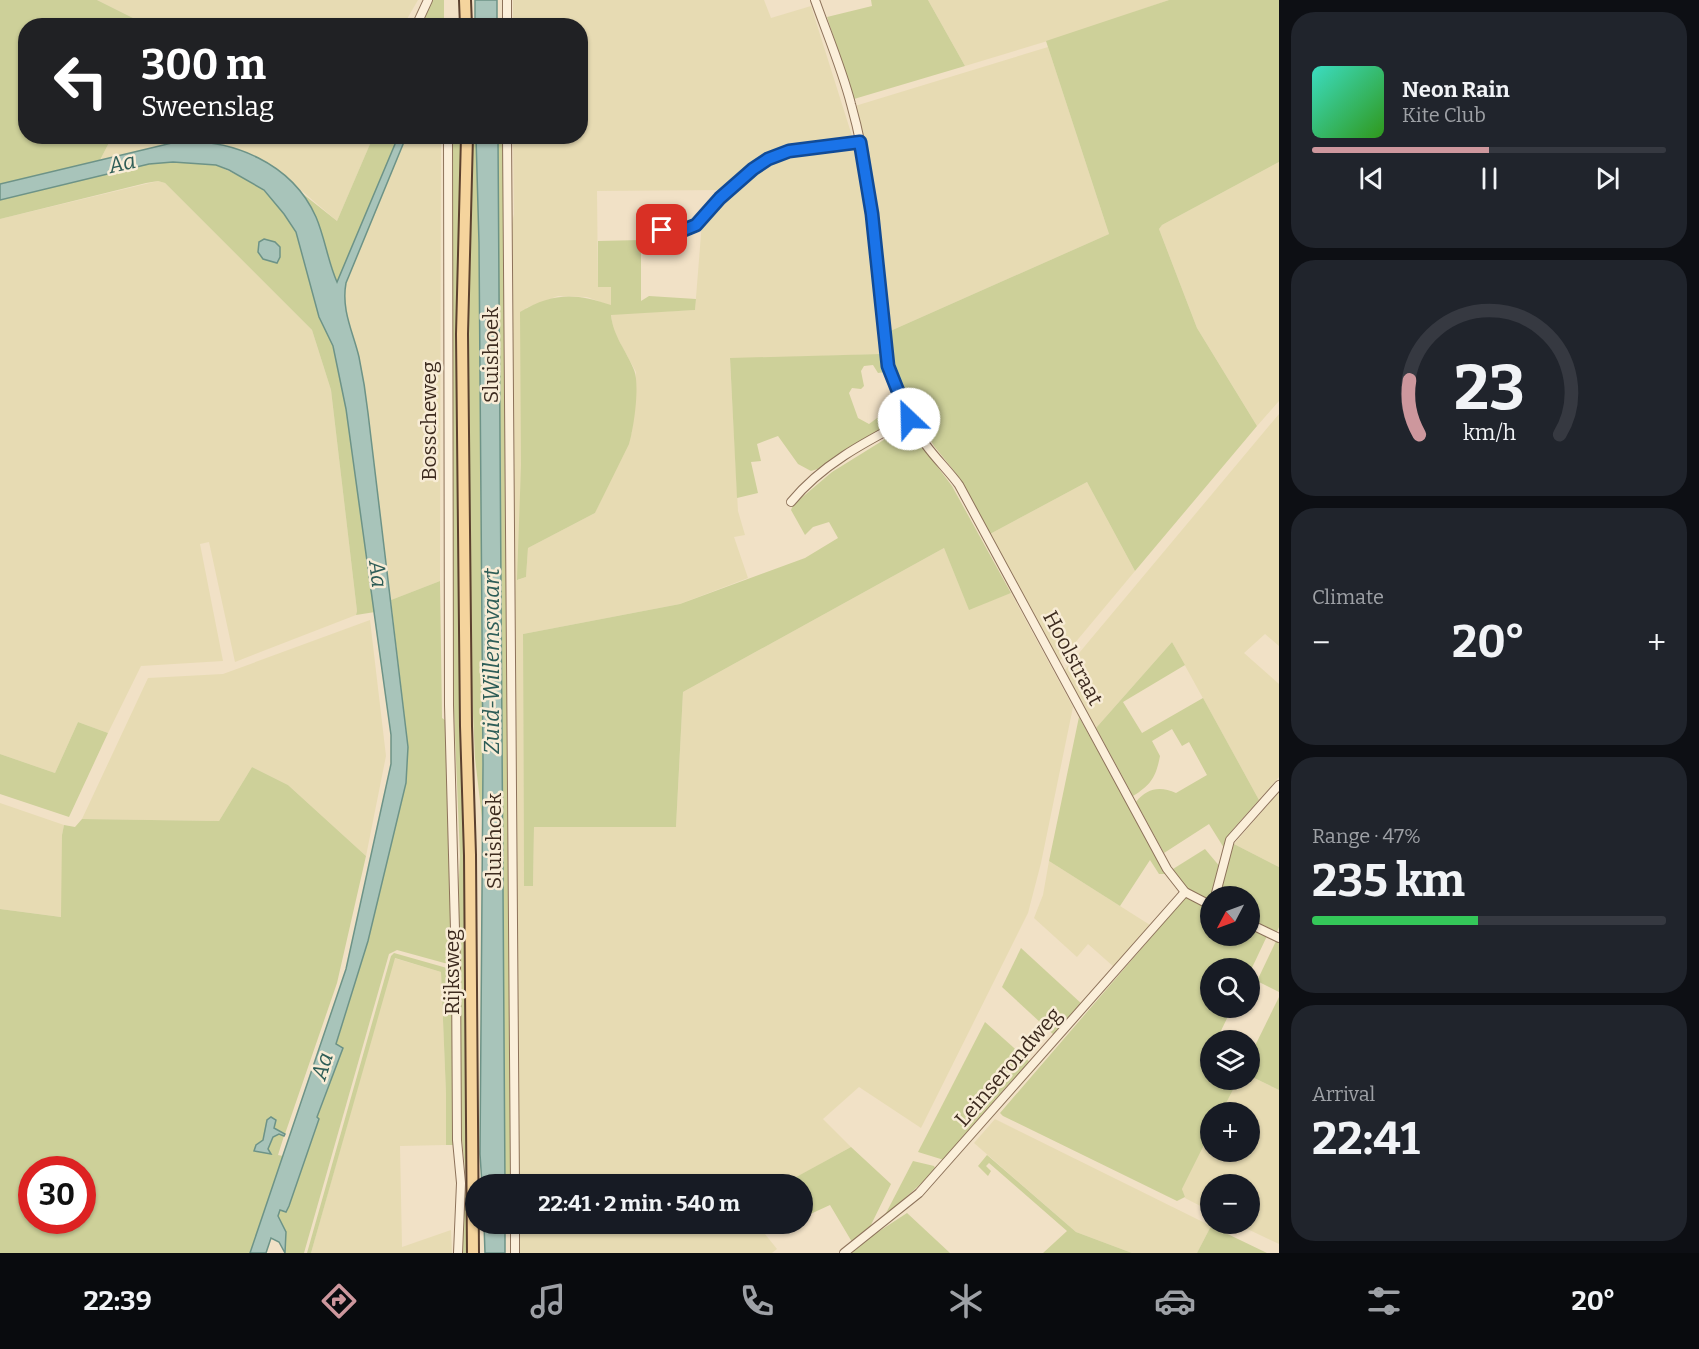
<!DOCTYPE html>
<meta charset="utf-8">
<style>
body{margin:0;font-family:Bitter,serif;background:#20242c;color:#f1f3f6;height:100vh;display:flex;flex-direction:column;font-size:22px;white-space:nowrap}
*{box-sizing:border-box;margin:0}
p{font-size:20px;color:#9ea1a6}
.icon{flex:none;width:33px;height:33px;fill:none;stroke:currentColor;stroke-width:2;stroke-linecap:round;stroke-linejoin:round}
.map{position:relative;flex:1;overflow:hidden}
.side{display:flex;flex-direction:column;gap:12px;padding:12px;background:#0d0f14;width:420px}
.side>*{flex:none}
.banner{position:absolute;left:18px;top:18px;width:570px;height:126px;border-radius:24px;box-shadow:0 2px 4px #0004;background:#202124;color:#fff;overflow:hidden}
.needle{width:39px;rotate:229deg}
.buttons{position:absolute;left:1200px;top:886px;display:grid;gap:12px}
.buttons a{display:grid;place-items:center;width:60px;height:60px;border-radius:50%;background:#171b24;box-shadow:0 2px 4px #0004;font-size:30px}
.speed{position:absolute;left:18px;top:1156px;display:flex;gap:12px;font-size:30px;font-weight:700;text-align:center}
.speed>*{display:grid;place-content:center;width:78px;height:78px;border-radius:50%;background:#171b24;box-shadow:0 2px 4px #0004;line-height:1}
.speed .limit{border:9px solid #d22;background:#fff;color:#111}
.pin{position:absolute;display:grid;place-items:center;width:51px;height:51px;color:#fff;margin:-26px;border-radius:12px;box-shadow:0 3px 9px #0006}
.me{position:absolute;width:66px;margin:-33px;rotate:336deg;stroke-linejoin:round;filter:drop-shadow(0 0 4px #0008)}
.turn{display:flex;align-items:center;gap:21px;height:126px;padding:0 24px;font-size:27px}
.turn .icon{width:78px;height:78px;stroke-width:2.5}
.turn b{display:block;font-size:42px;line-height:51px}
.big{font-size:45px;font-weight:700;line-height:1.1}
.side .card{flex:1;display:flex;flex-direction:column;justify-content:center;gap:9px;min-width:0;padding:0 21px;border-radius:24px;background:#20242c}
.side .dial{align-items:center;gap:0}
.dial svg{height:156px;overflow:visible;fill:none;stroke:#363941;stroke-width:7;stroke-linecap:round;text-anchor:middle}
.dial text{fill:#f1f3f6;stroke:none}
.song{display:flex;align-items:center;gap:18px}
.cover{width:72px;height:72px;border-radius:9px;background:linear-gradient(135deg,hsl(170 70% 55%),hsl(110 70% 35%))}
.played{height:6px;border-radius:3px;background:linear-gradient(90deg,#cd979d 50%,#363941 50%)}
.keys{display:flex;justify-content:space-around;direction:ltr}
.heat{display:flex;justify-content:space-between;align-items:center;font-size:33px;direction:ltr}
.charge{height:9px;border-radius:4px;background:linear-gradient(90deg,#34c759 47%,#363941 0)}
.trip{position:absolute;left:465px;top:1174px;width:348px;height:60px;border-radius:30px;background:#171b24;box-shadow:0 2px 4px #0004;font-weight:700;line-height:60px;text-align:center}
.tab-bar{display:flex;height:96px;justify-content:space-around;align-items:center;background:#090b0e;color:#9ea1a6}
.tab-bar .icon{width:42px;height:42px}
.tab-bar .selected{color:#cd979d}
.tab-bar b{font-size:27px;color:#f1f3f6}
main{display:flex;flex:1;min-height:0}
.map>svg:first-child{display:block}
.farmland{fill:#e7dbb3}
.green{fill:#cdd099;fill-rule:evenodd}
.water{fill:#a8c4ba;stroke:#6d9387;stroke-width:1.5}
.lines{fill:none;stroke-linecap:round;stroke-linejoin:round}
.minor-casing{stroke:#8d725a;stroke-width:10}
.major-casing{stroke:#5b402f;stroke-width:14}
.minor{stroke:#fbefda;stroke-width:8}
.major{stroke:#f5d49d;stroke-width:10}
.route-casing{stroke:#114b97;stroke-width:15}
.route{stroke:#1a73e8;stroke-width:10}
.labels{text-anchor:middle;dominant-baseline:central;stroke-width:5;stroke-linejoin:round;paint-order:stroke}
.street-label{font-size:21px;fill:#3d2b1f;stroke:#f8ecd6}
.water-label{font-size:22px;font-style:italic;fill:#2e5d57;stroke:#f8ecd6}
</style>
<main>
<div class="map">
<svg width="1279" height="1253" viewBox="0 0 1279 1253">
<rect width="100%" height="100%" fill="#f1e1c6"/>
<g class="farmland">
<polygon points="97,0 418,0 403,26 147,25"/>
<polygon points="513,0 764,0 771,18 811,6 853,139 785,150 766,155 744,171 725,190 597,191 598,287 611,287 611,306 587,297 558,296 526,308 518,580 526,577 528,548 595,513 632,432 636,372 613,330 611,314 695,310 702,222 746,180 767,164 788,157 847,149 854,151 867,217 880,354 730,359 738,511 745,535 734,537 748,578 680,604 523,634 524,886 533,886 534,827 676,827 683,692 944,548 969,609 1011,593 1073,707 1041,863 1028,913 921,1128 859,1087 823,1119 851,1147 782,1185 518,1185 512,224 514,214 513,137 580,136 580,26 513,25"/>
<polygon points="928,0 1169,0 1074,33 965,66"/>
<polygon points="1048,47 1109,234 888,332 877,210 855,106"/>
<polygon points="112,137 373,137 337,221 275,168 256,157 229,146 202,141 176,142 100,160"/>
<polygon points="406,137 441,137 440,581 391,600 368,413 356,346 346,312 344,298 346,284"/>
<polygon points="1279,162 1279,401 1257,426 1197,328 1159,229 1162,225"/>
<polygon points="158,181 165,183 312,330 331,390 357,611 356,615 235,662 209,542 200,544 223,661 141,666 108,733 78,722 55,773 0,754 0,219"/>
<polygon points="1279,414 1279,646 1265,634 1244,653 1279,684 1279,777 1259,800 1172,642 1096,728 1064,671"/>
<polygon points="1087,482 1135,571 1059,662 990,534"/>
<polygon points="370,620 386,756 366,856 288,785 252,767 219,821 82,819 148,678 223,674"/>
<polygon points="1279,792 1279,867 1234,844"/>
<polygon points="0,803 64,825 62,835 62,917 0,909"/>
<polygon points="1049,861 1150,925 1114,967 1088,944 1077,957 1034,918 1043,895"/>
<polygon points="394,958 441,972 446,1093 446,1145 400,1146 402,1247 451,1230 452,1253 311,1253"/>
<polygon points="1250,1076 1279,1090 1279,1244 1237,1224 1250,1224 1250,1185 1210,1185 1210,1211 1185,1198 1182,1189 1210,1133 1210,1152 1250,1152 1250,1113 1221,1113 1238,1080 1250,1080"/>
<polygon points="995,1119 1211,1226 1197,1253 1132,1253 1076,1232 974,1143"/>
<polygon points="518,1224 757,1224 777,1249 772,1253 519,1253"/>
</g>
<g class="green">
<polygon points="0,0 97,0 147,25 26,26 26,136 112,137 100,160 0,184"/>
<polygon points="431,0 444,0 444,25 419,26"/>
<polygon points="871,0 928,0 965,66 854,99 827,17 872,6"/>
<polygon points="1169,0 1279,0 1279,162 1162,225 1159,229 1197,328 1257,426 1135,571 1087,482 990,534 955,472 934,446 923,427 893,366 888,332 1109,234 1046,41"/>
<polygon points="373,137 398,137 337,283 316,217 298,190 337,221"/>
<polygon points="451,137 462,137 467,1046 465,1072 471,1253 462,1253 466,1176 458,1103 458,896 460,856 453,687"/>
<polygon points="470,137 476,137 479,243 483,827 475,758 471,669 468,342 471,233"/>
<polygon points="498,137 505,137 512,1185 505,1185"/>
<polygon points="173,162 216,165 256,184 274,200 296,232 319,317 333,346 346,409 375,612 356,615 357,611 331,390 312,330 165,183 158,181 146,183 0,219 0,200 149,164"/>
<path d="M641 240V301L649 296 696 299 695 310 611 315C613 336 626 350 634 370 640 384 634 428 629 444L595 513 528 548 526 577 517 580 521 465 520 312C553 292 576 293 611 305V287H598V241Z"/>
<polygon points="880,354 885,372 878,373 873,365 864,366 861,371 864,386 861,389 852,388 849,393 858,418 869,424 884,413 888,414 901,408 898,421 821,468 811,471 798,464 778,436 757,444 761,461 751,462 758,493 737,498 730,358"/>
<polygon points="903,428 909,429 952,486 1011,593 969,610 944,548 683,692 676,827 534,827 533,886 524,886 523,634 680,604 805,558 838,538 829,522 813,527 805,535 791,510 793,505 832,472"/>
<polygon points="440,581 442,718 446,721 453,963 448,964 397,950 389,954 304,1253 285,1253 286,1232 278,1216 280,1210 286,1212 289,1206 319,1120 317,1118 343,1048 336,1045 368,941 406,783 408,747 391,600"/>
<path d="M1172 642 1185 665 1123 702 1142 733 1203 698 1259 800 1234 828 1224 848 1209 824 1164 853 1136 802C1147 788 1160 786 1176 793L1207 775 1189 742 1182 746 1172 729 1152 741 1160 756C1156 777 1151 785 1133 796L1096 728Z"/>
<polygon points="1079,717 1166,874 1159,874 1150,860 1120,906 1049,861"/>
<polygon points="78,722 108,733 69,817 0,794 0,754 55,773"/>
<path d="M252 767 288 785 366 856 337 983 285 1134 277 1131 274 1126 267 1128 263 1140 257 1145 270 1153 268 1149 273 1137 279 1134 284 1136 278 1155 283 1156 250 1253H0V909L61 917 62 835 64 825 75 827 82 819 219 821ZM32 1170H82V1221H32Z"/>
<polygon points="1234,844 1279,867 1279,927 1277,932 1250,919 1250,897 1218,897"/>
<polygon points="1205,849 1221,868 1212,897 1208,899 1184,887 1173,869"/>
<polygon points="1186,897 1210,909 1210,936 1250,936 1250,928 1267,936 1250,972 1250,969 1210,969 1210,1008 1232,1008 1216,1041 1210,1041 1210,1080 1238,1080 1221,1113 1210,1113 1210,1133 1182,1189 1185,1197 1177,1201 1003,1116 1000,1113"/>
<polygon points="1276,941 1279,942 1279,992 1257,981"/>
<polygon points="1021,948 1083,1005 1055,1036 1002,987"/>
<polygon points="394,953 454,970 455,1145 446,1145 446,1093 441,972 395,958 311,1253 307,1253 391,956"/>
<polygon points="1279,997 1279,1090 1250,1076 1250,1056"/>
<polygon points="985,1022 1031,1063 944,1160 918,1152"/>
<polygon points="851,1147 891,1184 869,1229 852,1242 830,1205 806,1216 803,1210 804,1207 802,1185 788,1185 787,1182"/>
<polygon points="987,1155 1076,1232 1132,1253 1043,1253 1067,1231 989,1163 986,1166 991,1171 988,1176 978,1166"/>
<polygon points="913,1161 934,1166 936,1170 884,1217"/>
<polygon points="907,1213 950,1253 852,1253 858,1245"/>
<polygon points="1211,1226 1267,1253 1197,1253"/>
</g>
<g class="water">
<rect x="475" y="0" width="22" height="25"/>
<path d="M398 137H406L346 283C341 310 353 332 359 357 363 376 366 395 368 413L408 747 406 783 368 941 336 1044 343 1048 317 1117 319 1119 289 1206 286 1212 280 1210 278 1216 286 1232 285 1253 279 1242 271 1238 266 1253H250L346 969 391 764V735L346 409 333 346 319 317 296 232 284 214 264 190 229 170 216 165 173 162 149 164 0 200V184L176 142C232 138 292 163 316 217 325 238 328 262 337 282Z"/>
<polygon points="476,137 498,137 505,1185 482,1185 480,1154 483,764 479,243"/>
<polygon points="264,239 275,242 280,247 280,257 277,263 263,259 258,252 259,242"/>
<polygon points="271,1117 276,1120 274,1128 285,1134 284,1136 279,1134 273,1137 268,1149 271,1154 254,1151 256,1145 263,1140 267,1120"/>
<polygon points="484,1224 505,1224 505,1253 485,1253"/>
</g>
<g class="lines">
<g class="minor-casing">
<g id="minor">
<polyline points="507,0 507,26"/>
<path d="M815 0C827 34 842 69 851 104 875 189 877 278 888 366 897 394 909 421 926 445 936 459 949 471 959 485L1167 869 1185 892 1210 905"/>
<polyline points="416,26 428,0"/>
<polyline points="448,136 449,705 456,967 457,1140 461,1183 458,1253"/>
<polyline points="507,136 515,1185"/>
<polyline points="645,229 679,232 689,229 753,169 768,159 789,151 860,142"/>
<path d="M791 502C822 464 867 441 909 419"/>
<polyline points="1215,897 1230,840 1279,785"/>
<polyline points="1250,924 1279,938"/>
<polyline points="515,1224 515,1253"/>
<polyline points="844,1253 919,1193 1185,892"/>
</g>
</g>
<g class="major-casing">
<g id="major">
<polyline points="465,0 466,26"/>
<polyline points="467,136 462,334 466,726 470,855 473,1253"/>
</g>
</g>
<use href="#minor" class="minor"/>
<use href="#major" class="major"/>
</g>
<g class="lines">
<g class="route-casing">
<polyline id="route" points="662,230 679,232 696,225 720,198 753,169 768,159 789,151 860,142 872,214 888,366 909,419"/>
</g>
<use href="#route" class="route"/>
</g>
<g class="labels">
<g class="street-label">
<text transform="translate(491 355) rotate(-90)">Sluishoek</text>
<text transform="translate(429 421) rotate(-90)">Bosscheweg</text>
<text transform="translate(1073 658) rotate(62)">Hoolstraat</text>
<text transform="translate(494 841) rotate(-90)">Sluishoek</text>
<text transform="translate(452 972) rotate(-90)">Rijksweg</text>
<text transform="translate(1008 1067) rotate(-49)">Leinserondweg</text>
</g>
<g class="water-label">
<text transform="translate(122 163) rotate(-13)">Aa</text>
<text transform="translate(378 574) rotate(83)">Aa</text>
<text transform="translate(491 661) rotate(-90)">Zuid-Willemsvaart</text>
<text transform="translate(322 1066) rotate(-72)">Aa</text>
</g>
</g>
</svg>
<div class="buttons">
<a><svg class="needle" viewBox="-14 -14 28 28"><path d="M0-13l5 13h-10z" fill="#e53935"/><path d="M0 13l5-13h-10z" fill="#9ea1a6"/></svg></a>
<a><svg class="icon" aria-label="search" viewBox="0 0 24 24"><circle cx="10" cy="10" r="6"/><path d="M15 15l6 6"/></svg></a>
<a><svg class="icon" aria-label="layers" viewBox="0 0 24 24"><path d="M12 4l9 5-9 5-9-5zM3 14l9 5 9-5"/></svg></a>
<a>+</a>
<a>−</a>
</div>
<div class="speed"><div class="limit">30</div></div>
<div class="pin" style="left:662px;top:230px;background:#d93025"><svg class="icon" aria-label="arrive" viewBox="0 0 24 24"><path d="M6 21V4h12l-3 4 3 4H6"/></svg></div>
<svg class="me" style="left:909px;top:419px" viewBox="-20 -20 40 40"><circle r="19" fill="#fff"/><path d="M0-13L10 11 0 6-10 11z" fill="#1a73e8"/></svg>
<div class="trip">22:41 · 2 min · 540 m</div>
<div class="banner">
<div class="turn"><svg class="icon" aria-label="left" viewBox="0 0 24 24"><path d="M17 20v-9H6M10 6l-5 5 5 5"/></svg><div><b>300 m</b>Sweenslag</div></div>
</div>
</div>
<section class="side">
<div class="card">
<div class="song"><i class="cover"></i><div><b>Neon Rain</b><p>Kite Club</p></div></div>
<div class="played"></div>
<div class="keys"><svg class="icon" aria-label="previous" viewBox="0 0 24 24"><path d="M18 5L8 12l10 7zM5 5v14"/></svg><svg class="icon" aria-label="pause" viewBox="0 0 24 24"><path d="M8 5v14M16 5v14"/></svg><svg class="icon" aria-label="next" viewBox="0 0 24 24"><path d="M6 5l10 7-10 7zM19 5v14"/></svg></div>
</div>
<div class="card dial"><svg viewBox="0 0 100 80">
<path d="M14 69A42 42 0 1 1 86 69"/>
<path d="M14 69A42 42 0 0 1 9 41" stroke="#cd979d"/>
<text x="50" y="56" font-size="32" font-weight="700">23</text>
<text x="50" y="72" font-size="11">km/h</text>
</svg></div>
<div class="card"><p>Climate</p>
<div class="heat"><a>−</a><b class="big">20°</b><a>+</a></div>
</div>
<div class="card"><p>Range · 47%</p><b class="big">235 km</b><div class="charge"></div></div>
<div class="card"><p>Arrival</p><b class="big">22:41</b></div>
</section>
</main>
<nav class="tab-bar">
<b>22:39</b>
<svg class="icon selected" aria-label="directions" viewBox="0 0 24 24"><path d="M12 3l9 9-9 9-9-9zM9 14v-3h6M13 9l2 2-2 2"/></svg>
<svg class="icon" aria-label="music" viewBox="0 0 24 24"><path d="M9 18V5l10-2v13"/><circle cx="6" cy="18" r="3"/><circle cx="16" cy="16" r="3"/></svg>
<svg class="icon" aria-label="phone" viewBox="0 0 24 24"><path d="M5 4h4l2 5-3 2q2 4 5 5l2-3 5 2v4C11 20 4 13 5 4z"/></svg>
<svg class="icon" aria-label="climate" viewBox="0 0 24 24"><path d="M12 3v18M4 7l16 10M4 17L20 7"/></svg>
<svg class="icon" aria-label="car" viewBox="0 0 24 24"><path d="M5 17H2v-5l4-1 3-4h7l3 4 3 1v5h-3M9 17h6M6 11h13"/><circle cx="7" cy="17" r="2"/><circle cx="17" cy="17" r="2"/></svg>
<svg class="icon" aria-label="filters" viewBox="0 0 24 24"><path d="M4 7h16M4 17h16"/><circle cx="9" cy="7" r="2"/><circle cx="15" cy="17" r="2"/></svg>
<b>20°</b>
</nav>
